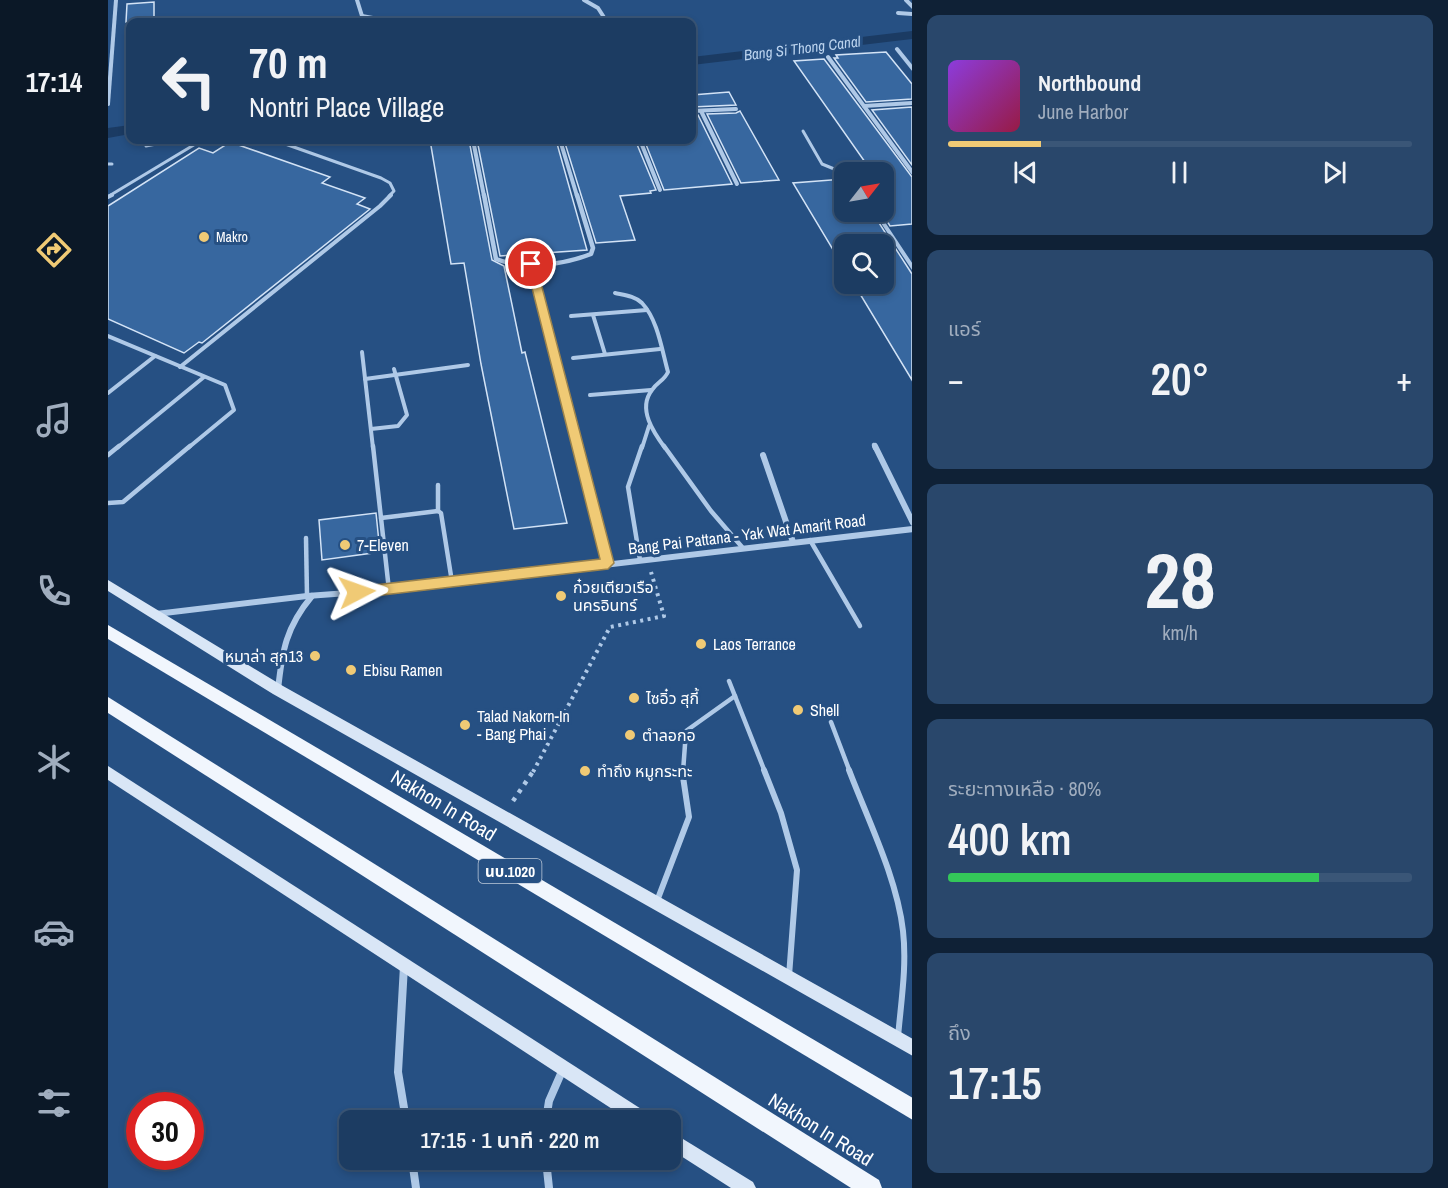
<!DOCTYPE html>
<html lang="th">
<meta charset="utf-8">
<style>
body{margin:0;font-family:"Archivo Narrow","Noto Sans Thai",sans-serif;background:#29476b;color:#f1f3f6;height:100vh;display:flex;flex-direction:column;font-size:22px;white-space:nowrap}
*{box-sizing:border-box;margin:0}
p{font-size:20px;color:#a0adbe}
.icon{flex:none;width:33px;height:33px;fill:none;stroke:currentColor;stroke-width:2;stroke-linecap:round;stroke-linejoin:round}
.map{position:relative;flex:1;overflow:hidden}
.drawer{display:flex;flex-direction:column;gap:15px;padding:15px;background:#0f2136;width:536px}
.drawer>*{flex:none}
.guide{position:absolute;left:18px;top:18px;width:570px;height:126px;border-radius:12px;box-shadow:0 3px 9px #0003,0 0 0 2px #3a5677;background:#1c3c62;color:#f1f3f6;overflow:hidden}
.needle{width:39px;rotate:59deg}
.controls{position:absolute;left:726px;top:162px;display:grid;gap:12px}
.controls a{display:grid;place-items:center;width:60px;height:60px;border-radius:12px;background:#1c3c62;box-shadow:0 3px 9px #0003,0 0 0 2px #3a5677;font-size:30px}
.speed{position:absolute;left:18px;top:1092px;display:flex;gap:12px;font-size:30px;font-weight:700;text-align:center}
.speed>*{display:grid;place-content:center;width:78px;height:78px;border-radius:50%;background:#1c3c62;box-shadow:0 3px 9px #0003,0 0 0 2px #3a5677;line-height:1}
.speed .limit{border:9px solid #d22;background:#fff;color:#111}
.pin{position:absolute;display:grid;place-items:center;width:51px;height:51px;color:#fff;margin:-26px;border:3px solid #fff;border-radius:50%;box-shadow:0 2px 6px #0007}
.me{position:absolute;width:66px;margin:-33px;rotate:86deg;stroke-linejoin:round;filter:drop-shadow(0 0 4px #0008)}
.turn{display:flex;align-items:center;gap:21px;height:126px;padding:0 24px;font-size:27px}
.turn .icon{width:78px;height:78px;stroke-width:2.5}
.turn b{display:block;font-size:42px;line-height:51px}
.big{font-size:45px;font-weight:600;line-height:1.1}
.drawer .tile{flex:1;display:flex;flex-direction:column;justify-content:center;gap:9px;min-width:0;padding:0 21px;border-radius:12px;background:#29476b}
.drawer .dial{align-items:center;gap:0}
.dial b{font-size:78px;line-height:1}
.song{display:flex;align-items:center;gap:18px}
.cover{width:72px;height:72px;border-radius:9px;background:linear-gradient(135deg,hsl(270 70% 55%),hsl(340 70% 35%))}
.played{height:6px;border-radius:3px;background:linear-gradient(90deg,#f0ca75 20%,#3a5677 20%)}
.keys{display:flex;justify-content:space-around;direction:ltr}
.heat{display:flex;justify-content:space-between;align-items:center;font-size:33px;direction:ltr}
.charge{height:9px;border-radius:4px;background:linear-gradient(90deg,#34c759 80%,#3a5677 0)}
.trip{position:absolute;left:231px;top:1110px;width:342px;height:60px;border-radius:12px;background:#1c3c62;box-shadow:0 3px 9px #0003,0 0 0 2px #3a5677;font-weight:600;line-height:60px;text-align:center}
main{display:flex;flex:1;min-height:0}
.tab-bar{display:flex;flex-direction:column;width:108px;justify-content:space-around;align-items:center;background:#0b1827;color:#a0adbe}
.tab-bar .icon{width:42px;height:42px}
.tab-bar .selected{color:#f0ca75}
.tab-bar b{font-size:27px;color:#f1f3f6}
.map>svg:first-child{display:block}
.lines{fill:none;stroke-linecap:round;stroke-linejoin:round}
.canal{fill:#1b3b63;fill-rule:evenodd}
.building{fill:#37679f;stroke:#d3e3f6;stroke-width:1.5}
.path-far1{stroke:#afc9e7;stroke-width:4;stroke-dasharray:3 4.5;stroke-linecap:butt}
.path{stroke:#afc9e7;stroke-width:4.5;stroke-dasharray:4 6;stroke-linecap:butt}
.lane-far3{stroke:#afc9e7;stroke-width:3}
.lane-far2{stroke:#afc9e7;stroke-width:4}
.lane-far1{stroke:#afc9e7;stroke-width:4.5}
.lane{stroke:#afc9e7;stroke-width:6}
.street-far3{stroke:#afc9e7;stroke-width:4}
.street-far2{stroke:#afc9e7;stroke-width:4.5}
.street-far1{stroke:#afc9e7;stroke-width:6}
.street{stroke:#afc9e7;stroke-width:8}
.secondary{fill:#d9e6f6;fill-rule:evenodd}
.primary{fill:#f1f6fd;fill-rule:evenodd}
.route{fill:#f0ca75;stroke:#9c834c;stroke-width:1.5}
.poi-dot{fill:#f0ca75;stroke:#265083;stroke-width:2}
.labels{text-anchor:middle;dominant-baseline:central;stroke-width:6;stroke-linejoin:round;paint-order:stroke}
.far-poi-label{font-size:14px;fill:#fff;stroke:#265083;text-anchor:start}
.far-water-label{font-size:15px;font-style:italic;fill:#bbd3ee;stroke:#265083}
.shield{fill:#265083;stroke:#becada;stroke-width:1.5}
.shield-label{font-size:15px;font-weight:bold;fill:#fff}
.street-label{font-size:16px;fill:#fff;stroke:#265083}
.poi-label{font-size:16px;fill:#fff;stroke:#265083;text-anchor:start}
.near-street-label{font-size:20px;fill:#fff;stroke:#265083}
</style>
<main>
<nav class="tab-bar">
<b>17:14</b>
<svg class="icon selected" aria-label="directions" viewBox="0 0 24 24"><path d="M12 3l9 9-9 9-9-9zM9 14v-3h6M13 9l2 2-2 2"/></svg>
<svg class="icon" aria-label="music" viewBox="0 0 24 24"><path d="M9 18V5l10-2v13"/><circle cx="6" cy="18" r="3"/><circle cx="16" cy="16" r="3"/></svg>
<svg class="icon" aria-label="phone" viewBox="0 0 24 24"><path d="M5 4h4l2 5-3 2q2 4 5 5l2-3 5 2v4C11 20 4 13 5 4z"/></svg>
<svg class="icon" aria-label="climate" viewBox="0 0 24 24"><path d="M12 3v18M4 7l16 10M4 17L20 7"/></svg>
<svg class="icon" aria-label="car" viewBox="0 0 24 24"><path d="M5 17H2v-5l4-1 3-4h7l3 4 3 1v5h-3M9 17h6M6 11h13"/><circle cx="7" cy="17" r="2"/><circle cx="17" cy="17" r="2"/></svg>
<svg class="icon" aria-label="filters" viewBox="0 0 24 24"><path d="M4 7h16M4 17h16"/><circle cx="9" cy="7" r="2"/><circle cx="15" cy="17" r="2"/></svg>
</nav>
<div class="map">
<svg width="805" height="1188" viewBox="0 0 805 1188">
<rect width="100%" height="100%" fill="#265083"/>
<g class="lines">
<g class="canal">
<polygon points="805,31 805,39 584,65 584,57"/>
<polygon points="22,125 22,134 0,138 0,128"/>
</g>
</g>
<g class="building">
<polygon points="46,2 46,22 18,22 19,4"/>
<polygon points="778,52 804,84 804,99 758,102 726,58 730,58 728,55"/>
<polygon points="716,59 804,177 804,224 782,226 776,216 776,172 764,172 686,61"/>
<polygon points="621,92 628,105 584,107 584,95"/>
<polygon points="804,107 804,165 764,110"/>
<polygon points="632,111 671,180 633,183 599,114 628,113"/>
<polygon points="584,115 590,115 624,184 556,190 537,142 584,140"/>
<polygon points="322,140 361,140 384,260 396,266 414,353 417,352 459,523 406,529 373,364 356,263 343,264"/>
<polygon points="369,140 448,140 479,250 392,256"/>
<polygon points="456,140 524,140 525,142 528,142 548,190 542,191 543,193 512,196 527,240 488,243"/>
<polygon points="122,142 222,177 214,183 257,198 249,204 262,209 94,343 91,342 76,353 0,319 0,206 91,148 105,153"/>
<polygon points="736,179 736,212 764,212 804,274 804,380 746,284 776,284 776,244 736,244 736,268 685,183"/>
<polygon points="268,513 272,552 214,560 211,520"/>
</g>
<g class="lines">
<polyline class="path-far1" points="425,772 502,627 556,616 543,572"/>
<polyline class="path" points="405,801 426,770"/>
<g class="lane-far3">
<polyline points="695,131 714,164 736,173"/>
<polyline points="166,140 273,178 282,183 286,191 281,196"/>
<polyline points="38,146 69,140"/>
<polyline points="0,164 4,164"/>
<polyline points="1,196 94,140"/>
</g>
<g class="lane-far2">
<polyline points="0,197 4,195"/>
<polyline points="768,212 805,268"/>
<path d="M507 293C516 295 527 296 534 303 550 320 554 351 560 372 556 381 549 382 544 390 529 409 546 433 557 448"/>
<polyline points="485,315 497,354"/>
<polyline points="463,316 539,310"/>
<polyline points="0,336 117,385 126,410 80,448"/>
<polyline points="254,352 265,448"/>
<polyline points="465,358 552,349"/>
<polyline points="72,367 272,206 283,195"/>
<polyline points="257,379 360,365"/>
<polyline points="0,393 47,356"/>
<polyline points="482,395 543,390"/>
<polyline points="263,429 290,426 299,415 286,369"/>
<polyline points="9,448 96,377"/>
<polyline points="534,448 541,426"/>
</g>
<g class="lane-far1">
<polyline points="265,446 281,590"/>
<polyline points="556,446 603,511 634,547"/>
<polyline points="0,455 11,446"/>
<polyline points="330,485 330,511"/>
<polyline points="0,503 15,502 82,446"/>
<polyline points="273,518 330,511 333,513 344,582"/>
<polyline points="198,538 199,596"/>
<polyline points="702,540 752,626"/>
<polyline points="532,560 520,487 534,446"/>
<polyline points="621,681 657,772"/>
<polyline points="723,722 742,772"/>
<polyline points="575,772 578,731 627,696"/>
</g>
<g class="lane">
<polyline points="656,770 673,813 689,870 681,976"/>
<path d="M741 770C760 820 789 878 795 931 799 966 793 1002 790 1037"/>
<polyline points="549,901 581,817 574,770"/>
</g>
<g class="street-far3">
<polyline points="249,0 254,16 251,22"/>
<polyline points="476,0 490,8 499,22"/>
<polyline points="798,0 805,7"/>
<polyline points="790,13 805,14"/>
<polyline points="254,16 286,22"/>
<polyline points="316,22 331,22"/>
<polyline points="789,49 805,69"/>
<polyline points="720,57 805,173"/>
<polyline points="0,104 8,0"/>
<polyline points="756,106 805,103"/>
<polyline points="584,111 628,109"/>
<polyline points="593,111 629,184"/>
<polyline points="365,140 376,196"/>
<polyline points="452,140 469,196"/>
<polyline points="532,140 552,190"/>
</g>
<g class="street-far2">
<path d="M376 195 388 259C416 270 455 265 483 254L485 248 469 195"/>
<polyline points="423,264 470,448"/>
<polyline points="766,445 767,448"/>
</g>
<g class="street-far1">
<polyline points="470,446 500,563"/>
<polyline points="767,446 805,523"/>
<polyline points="655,455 685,542"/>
<polyline points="48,614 199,596 281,590 805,529"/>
<path d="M170 690C174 651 178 627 204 596"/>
</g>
<g class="street">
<polyline points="296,966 290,1072 298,1120"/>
<polyline points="438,1120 441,1101 455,1069"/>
<polyline points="304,1160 308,1188"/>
<polyline points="438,1160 441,1188"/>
</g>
<g class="secondary">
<polygon points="0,580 175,686 805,1039 805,1056 165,694 0,591"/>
<polygon points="0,766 541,1114 543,1120 521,1120 0,780"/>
<polygon points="562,1131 645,1182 648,1188 623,1188 562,1149"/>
</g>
<g class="primary">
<polygon points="0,625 805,1098 805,1120 0,639"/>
<polygon points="0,697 771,1180 774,1188 743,1188 0,713"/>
</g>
</g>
<polygon class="route" points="419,262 428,264 506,563 500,569 249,598 244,596 242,592 249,587 492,559 418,264"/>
<g class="poi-dot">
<circle cx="96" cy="237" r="6"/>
<circle cx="237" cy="545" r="6"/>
<circle cx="453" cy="596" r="6"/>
<circle cx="593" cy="644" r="6"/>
<circle cx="207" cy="656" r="6"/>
<circle cx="243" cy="670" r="6"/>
<circle cx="526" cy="698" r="6"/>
<circle cx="690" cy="710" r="6"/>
<circle cx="357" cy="725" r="6"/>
<circle cx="522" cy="735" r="6"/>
<circle cx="477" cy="771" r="6"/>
</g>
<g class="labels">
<g class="far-poi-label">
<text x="108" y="237">Makro</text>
</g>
<g class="far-water-label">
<text transform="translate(694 48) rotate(-7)">Bang Si Thong Canal</text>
</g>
<rect class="shield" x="370.5" y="859" width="63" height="24" rx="4.5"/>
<g class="shield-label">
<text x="402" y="871">นบ.1020</text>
</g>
<g class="street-label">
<text transform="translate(639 534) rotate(-7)">Bang Pai Pattana - Yak Wat Amarit Road</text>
</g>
<g class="poi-label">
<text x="249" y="545">7-Eleven</text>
<text x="465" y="587">ก๋วยเตียวเรือ<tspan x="465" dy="18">นครอินทร์</tspan></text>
<text x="605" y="644">Laos Terrance</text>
<text x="195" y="656" text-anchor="end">หมาล่า สุก13</text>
<text x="255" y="670">Ebisu Ramen</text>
<text x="538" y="698">ไซอิ๋ว สุกี้</text>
<text x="702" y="710">Shell</text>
<text x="369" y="716">Talad Nakorn-In<tspan x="369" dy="18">- Bang Phai</tspan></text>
<text x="534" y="735">ตำลอกอ</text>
<text x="489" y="771">ทำถึง หมูกระทะ</text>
</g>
<g class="near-street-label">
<text transform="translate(336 805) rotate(31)">Nakhon In Road</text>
<text transform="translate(713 1129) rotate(32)">Nakhon In Road</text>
</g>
</g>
</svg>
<div class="controls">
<a><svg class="needle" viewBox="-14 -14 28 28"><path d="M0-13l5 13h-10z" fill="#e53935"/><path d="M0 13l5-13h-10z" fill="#a0adbe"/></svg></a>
<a><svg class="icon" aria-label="search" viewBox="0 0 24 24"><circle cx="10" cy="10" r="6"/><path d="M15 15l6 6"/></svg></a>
</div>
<div class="speed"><div class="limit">30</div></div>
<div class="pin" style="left:423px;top:264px;background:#d93025"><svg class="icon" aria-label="arrive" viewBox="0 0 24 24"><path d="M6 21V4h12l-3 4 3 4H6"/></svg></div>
<svg class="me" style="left:249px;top:592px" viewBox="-20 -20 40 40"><path d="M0-17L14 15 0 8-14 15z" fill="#f0ca75" stroke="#fff" stroke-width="4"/></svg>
<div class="trip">17:15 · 1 นาที · 220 m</div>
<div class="guide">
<div class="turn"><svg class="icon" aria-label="left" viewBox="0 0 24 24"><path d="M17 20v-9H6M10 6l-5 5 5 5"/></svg><div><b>70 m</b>Nontri Place Village</div></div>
</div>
</div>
<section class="drawer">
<div class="tile">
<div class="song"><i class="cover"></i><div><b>Northbound</b><p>June Harbor</p></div></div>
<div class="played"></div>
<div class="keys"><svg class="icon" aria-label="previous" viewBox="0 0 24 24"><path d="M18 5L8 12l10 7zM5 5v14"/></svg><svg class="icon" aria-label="pause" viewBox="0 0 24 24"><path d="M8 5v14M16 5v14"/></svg><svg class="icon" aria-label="next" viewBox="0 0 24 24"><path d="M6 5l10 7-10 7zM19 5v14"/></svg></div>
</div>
<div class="tile"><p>แอร์</p>
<div class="heat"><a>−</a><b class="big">20°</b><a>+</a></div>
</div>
<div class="tile dial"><b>28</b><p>km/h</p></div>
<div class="tile"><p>ระยะทางเหลือ · 80%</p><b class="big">400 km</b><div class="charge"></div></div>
<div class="tile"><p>ถึง</p><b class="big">17:15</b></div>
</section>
</main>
